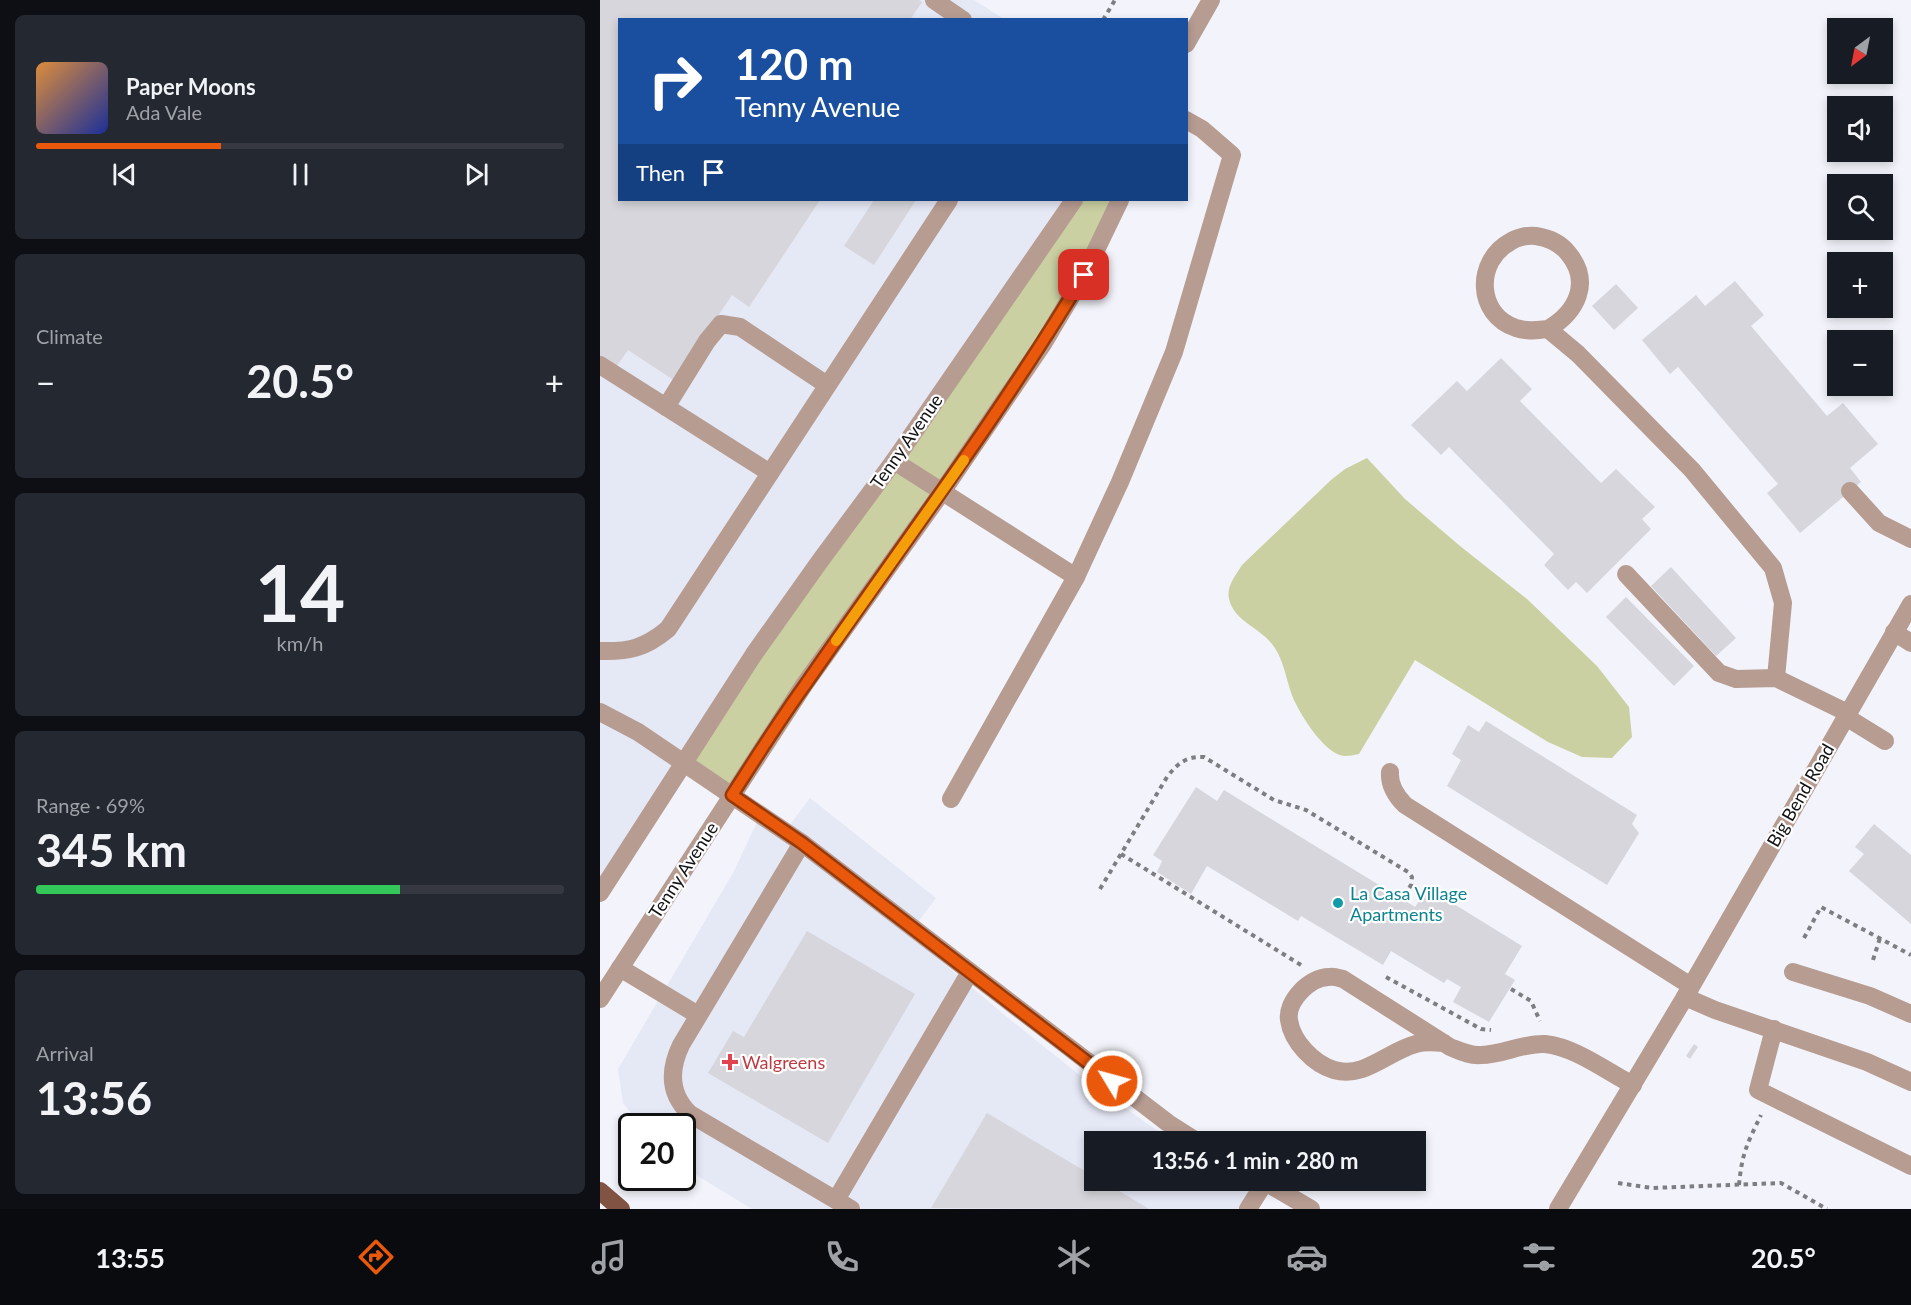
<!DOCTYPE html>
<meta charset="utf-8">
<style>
body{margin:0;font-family:Lato,sans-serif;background:#242831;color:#f1f3f6;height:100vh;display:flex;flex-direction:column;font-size:22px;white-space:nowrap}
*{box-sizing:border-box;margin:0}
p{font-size:20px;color:#9ea1a6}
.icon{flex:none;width:33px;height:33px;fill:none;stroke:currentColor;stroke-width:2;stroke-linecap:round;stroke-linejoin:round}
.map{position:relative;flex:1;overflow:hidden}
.details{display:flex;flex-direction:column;gap:15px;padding:15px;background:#0d0f14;width:600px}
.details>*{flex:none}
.hud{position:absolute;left:18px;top:18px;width:570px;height:183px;border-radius:0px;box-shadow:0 3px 9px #0003;background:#1a4fa0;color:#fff;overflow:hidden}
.needle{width:39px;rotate:212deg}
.buttons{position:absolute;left:1227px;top:18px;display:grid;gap:12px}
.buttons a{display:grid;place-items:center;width:66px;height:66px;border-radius:0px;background:#171b24;box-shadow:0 3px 9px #0003;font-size:30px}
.speed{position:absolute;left:18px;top:1113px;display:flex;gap:12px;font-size:30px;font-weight:700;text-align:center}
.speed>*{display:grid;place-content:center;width:78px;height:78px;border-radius:50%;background:#171b24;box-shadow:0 3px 9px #0003;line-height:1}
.speed .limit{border:3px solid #111;border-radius:9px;background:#fff;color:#111}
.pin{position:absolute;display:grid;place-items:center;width:51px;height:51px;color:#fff;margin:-26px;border-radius:12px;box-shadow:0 3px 9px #0006}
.me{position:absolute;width:66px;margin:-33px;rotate:307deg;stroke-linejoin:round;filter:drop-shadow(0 0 4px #0008)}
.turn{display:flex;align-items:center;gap:21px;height:126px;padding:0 18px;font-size:27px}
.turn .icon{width:78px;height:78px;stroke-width:2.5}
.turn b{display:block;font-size:42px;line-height:51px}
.then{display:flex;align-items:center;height:57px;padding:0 18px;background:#0003;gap:12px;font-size:22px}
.big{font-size:45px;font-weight:700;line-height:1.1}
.details .widget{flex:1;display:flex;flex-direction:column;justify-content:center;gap:9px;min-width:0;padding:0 21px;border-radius:9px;background:#242831}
.details .dial{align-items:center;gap:0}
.dial b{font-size:78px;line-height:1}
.song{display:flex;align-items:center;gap:18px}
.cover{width:72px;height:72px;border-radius:9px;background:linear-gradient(135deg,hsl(30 70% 55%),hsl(230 70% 35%))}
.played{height:6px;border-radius:3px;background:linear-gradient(90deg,#ea580c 35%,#363941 35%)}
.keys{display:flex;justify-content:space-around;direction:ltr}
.heat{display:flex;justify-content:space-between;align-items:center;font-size:33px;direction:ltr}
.charge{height:9px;border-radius:4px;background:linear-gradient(90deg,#34c759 69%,#363941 0)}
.trip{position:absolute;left:484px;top:1131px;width:342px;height:60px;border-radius:0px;background:#171b24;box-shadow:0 3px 9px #0003;font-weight:700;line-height:60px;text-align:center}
.tab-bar{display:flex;height:96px;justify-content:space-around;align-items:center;background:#090b0e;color:#9ea1a6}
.tab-bar .icon{width:42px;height:42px}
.tab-bar .selected{color:#ea580c}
.tab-bar b{font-size:27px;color:#f1f3f6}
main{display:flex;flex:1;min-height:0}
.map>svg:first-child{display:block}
.built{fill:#e5e8f5}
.green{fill:#cad0a2}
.building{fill:#d6d6dc}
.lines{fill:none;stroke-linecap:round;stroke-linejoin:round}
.path{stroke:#7e7e82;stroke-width:4;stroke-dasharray:4.5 4.5;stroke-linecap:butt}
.minor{stroke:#b79c92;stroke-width:18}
.major{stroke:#805342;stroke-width:18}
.route-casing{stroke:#983908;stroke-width:15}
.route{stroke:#ea580c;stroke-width:10}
.slow{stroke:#f59e0b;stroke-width:10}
.culture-dot{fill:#0f9aa8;stroke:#fff;stroke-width:2}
.health-dot{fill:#e0444e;stroke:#fff;stroke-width:2}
.labels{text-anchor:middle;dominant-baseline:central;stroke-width:4.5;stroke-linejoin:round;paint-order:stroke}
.street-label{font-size:18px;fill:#121214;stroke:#fff}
.culture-label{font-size:18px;fill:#0d838f;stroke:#fff;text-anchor:start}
.health-label{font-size:18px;fill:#be3a42;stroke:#fff;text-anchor:start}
</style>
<main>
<section class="details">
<div class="widget">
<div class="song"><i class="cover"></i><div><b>Paper Moons</b><p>Ada Vale</p></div></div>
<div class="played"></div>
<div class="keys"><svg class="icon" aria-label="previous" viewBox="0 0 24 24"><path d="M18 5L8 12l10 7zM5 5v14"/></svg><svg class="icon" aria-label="pause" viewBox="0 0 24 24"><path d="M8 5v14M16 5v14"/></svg><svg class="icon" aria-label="next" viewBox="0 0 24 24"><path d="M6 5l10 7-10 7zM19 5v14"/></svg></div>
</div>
<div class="widget"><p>Climate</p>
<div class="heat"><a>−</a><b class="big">20.5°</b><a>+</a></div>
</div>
<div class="widget dial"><b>14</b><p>km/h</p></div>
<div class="widget"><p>Range · 69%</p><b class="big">345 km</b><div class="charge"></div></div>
<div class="widget"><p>Arrival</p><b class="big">13:56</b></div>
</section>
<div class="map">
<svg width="1311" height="1209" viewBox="0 0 1311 1209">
<rect width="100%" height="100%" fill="#f3f4fb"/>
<g class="built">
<polygon points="0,0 374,0 404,19 20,20 20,200 463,200 0,893"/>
<polygon points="210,798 336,898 309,934 402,1013 487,1081 572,1141 495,1142 495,1180 636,1181 652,1190 640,1209 152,1209 83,1167 82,1126 41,1126 23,1103 18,1069 133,873 159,818 183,834"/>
</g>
<g class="green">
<polygon points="464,200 520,200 484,274 132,795 83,764"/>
<path d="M767 458 805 499 860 546 927 599 997 666 1029 707 1032 737 1012 758 982 757 948 742 815 660 759 754C754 755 749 756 745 756 726 755 704 720 696 704 686 685 686 662 672 644 659 627 634 621 629 599 626 586 636 575 642 565L731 480 745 469Z"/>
</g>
<g class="building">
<polygon points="0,0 319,0 322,2 310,20 20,20 20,200 220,200 149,307 132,295 75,381 28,350 14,370 0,360"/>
<polygon points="274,200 316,200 274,265 244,246"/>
<polygon points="1135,281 1164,315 1151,326 1227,416 1243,403 1278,444 1250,468 1261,482 1200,533 1167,493 1178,484 1078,367 1070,374 1042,340 1096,295 1105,306"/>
<polygon points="1016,284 1038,308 1014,330 992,306"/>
<polygon points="901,358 932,389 920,401 1001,483 1016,469 1055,507 1042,519 1051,529 987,593 976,582 968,590 944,565 954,554 849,447 841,455 811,425 857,381 867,391"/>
<polygon points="1071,567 1136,638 1116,656 1051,586"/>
<polygon points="1026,597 1094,666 1074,686 1006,617"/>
<polygon points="886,721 1037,815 1032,824 1039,833 1007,885 847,786 861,760 852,754 868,725 879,732"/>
<polygon points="596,787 617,801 624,790 815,907 828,888 922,946 905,974 915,980 889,1022 853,1002 861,987 847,979 844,983 791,951 783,965 701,916 698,921 607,866 591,894 557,872 562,861 553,855"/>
<polygon points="1274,824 1311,855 1311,924 1249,871 1264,854 1255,847"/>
<polygon points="207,931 315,994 228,1143 108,1073 133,1031 144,1037"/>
<polygon points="1094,1044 1098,1047 1090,1059 1086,1056"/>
<polygon points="387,1113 495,1177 495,1180 501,1180 549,1209 331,1208"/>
<polygon points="702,1180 720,1180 715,1189"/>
</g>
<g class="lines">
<g class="path">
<polyline points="503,20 515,0"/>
<polyline points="521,854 701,965"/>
<path d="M500 889 567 777C577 764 586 756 604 757L674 800 706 810 808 872 812 877 811 885 802 900"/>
<polyline points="1204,938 1221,907 1311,955"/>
<polyline points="1273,960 1280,938"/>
<polyline points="786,977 881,1029 891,1030"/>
<polyline points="911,989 931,1001 940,1021"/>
<polyline points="1018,1183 1052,1188 1181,1183 1227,1209"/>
<path d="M1139 1185C1142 1153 1147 1144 1161 1115"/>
</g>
<g class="minor">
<polyline points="334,0 363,20"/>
<polyline points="586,44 611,0"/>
<path d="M948 329C977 312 992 282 968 253 960 243 949 238 936 236 928 235 917 237 910 242 875 261 876 315 916 328 927 332 937 330 948 329L978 354 1092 470 1173 568 1183 603 1176 678"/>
<polyline points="0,365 170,473"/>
<polyline points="66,407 107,341 121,324 140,327 227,385"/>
<polyline points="294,461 476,577 351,799"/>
<polyline points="1250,491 1279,523 1311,539"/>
<polyline points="1026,574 1119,673 1136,679 1176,678 1248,713"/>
<polyline points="476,577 520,482 574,352 632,155 602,129 586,120"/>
<polyline points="1294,632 1311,643"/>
<path d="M0 651C29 652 45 648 68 629L349 200"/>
<polyline points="0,712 38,732 202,843 568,1123 598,1142"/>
<polyline points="1246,717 1285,741"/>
<path d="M790 772C789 786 796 796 805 805L1091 986"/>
<path d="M202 843 81 1045C69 1070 69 1094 90 1114L251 1209"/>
<polyline points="0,893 154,654 220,561 294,461 474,200"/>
<polyline points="20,968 98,1015"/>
<polyline points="1193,972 1270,996 1311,1014"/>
<polyline points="1085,997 1115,1010 1267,1062 1311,1082"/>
<polyline points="0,999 204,685 342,492 443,344 484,275 520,200"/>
<polyline points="1174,1029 1158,1090 1311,1166"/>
<path d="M844 1043C834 1042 825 1041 816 1044 788 1051 765 1079 734 1070 714 1064 692 1042 689 1020 686 1001 710 977 729 977 734 976 739 978 743 979L850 1047C860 1051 870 1056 881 1055 903 1055 922 1043 945 1044 975 1047 1006 1071 1033 1085"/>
<polyline points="662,1180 711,1209"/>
<polyline points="236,1200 370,972"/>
<polyline points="648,1209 665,1182"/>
<polyline points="958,1209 1085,997 1311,604"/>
</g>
<polyline class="major" points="0,1191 21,1209"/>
</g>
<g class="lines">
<g class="route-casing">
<path id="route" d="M484 275C399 417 299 549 205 685 179 721 156 758 132 795L202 843 512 1081"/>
</g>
<use href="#route" class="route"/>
<polyline class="slow" points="236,641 364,460"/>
</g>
<circle class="culture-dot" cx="738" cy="903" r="6"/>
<path class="health-dot" d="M127 1053h6v6h6v6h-6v6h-6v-6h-6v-6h6z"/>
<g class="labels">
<g class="street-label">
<text transform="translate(306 441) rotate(-55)">Tenny Avenue</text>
<text transform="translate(1200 795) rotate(-60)">Big Bend Road</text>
<text transform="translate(83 870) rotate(-57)">Tenny Avenue</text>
</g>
<g class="culture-label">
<text x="750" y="893">La Casa Village<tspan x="750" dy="21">Apartments</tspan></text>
</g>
<g class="health-label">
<text x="142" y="1062">Walgreens</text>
</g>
</g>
</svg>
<div class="buttons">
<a><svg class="needle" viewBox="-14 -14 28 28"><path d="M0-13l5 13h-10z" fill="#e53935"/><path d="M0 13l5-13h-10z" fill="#9ea1a6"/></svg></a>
<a><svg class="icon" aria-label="sound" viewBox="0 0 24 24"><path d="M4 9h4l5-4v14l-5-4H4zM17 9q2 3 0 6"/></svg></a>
<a><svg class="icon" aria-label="search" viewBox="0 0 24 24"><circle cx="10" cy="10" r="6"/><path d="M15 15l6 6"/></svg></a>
<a>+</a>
<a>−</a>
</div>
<div class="speed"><div class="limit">20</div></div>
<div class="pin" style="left:484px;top:275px;background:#d93025"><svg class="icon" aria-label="arrive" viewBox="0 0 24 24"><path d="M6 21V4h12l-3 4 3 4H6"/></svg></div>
<svg class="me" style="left:512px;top:1081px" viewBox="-20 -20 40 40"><circle r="17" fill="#ea580c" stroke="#fff" stroke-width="3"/><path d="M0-11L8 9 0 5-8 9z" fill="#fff"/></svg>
<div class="trip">13:56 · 1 min · 280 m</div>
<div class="hud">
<div class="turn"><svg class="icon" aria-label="right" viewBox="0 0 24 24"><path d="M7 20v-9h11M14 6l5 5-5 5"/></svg><div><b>120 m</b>Tenny Avenue</div></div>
<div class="then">Then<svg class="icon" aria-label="arrive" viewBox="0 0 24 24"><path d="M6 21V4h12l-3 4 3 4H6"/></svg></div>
</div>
</div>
</main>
<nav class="tab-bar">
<b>13:55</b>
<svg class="icon selected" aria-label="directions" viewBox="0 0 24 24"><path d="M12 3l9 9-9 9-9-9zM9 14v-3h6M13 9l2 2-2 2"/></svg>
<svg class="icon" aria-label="music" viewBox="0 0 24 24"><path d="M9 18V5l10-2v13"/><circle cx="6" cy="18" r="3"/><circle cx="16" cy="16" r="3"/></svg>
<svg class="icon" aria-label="phone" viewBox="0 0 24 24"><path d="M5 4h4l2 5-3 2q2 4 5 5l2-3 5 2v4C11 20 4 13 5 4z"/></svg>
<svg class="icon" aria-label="climate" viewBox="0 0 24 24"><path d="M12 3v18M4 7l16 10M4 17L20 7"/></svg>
<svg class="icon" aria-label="car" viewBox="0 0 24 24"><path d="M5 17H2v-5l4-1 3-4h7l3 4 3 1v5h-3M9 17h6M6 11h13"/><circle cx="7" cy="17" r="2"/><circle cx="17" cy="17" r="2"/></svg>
<svg class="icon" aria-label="filters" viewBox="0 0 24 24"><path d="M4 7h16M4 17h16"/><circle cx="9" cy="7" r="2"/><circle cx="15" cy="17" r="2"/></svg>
<b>20.5°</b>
</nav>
